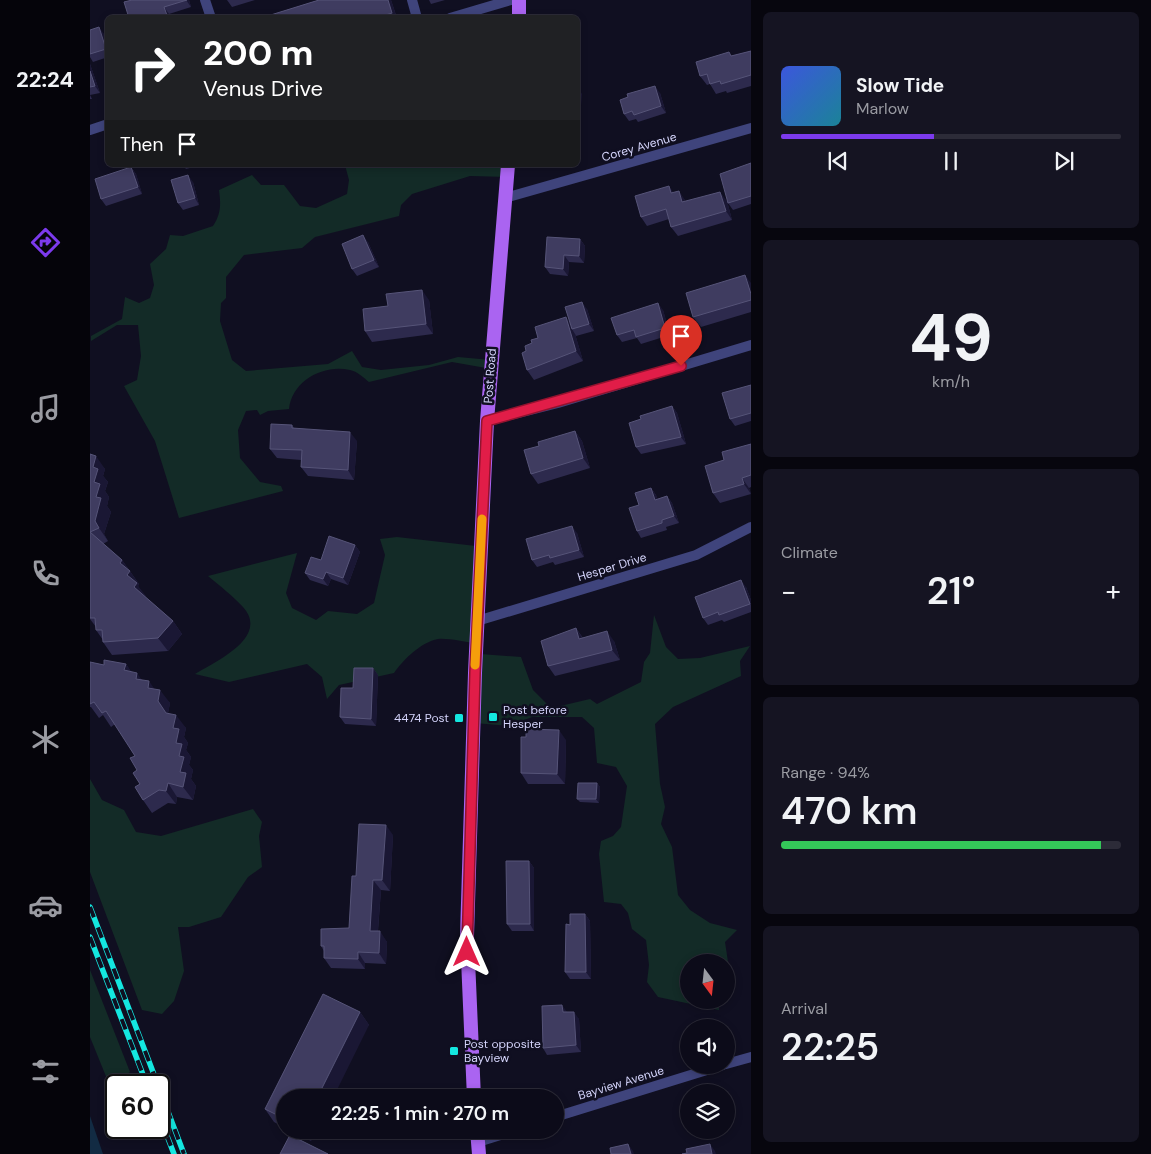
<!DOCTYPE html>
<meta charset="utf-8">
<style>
body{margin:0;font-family:"DM Sans",sans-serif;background:#151422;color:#f1f3f6;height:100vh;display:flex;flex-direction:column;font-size:19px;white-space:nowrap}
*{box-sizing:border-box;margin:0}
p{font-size:16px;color:#9a9ba2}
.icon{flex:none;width:28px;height:28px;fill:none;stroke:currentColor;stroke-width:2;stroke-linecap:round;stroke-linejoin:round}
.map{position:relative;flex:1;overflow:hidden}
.sheet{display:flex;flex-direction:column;gap:12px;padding:12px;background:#07060e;width:400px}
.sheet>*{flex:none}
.guide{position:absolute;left:15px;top:15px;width:475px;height:152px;border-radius:8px;box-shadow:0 2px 8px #0003,0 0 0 1px #2c2b38;background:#202124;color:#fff;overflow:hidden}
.needle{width:32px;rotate:165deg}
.tools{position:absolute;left:590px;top:954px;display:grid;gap:10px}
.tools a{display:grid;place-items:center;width:55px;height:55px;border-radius:50%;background:#0c0b19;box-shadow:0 2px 8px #0003,0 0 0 1px #2c2b38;font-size:25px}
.speed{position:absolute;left:15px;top:1074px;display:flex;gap:10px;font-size:25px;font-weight:700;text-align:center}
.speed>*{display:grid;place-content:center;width:65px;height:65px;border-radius:50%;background:#0c0b19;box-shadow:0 2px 8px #0003,0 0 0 1px #2c2b38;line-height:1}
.speed .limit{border:2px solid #111;border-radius:8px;background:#fff;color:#111}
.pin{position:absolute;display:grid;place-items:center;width:42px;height:42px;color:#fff;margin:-51px -21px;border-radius:50% 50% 50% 0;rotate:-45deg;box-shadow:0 0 5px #0007}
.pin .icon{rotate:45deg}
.me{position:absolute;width:55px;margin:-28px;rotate:0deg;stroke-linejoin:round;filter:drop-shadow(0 0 4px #0008)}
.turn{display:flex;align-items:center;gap:18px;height:105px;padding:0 15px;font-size:22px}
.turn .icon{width:65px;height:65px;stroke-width:2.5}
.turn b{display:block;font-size:35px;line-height:42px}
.then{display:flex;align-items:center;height:48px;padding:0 15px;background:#0003;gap:10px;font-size:19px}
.big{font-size:38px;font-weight:600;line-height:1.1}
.sheet .tile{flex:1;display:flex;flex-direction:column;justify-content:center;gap:8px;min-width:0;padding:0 18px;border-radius:8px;background:#151422}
.sheet .dial{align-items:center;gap:0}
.dial b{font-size:65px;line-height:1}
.song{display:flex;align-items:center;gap:15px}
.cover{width:60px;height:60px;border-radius:8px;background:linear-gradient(135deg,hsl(230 70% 55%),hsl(190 70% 35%))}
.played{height:5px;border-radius:2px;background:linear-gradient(90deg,#7c3aed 45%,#2c2b38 45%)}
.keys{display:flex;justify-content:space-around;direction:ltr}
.heat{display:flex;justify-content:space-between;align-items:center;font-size:28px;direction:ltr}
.charge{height:8px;border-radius:4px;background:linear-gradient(90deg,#34c759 94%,#2c2b38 0)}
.trip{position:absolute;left:186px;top:1089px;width:288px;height:50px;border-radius:25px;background:#0c0b19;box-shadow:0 2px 8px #0003,0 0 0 1px #2c2b38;font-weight:600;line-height:50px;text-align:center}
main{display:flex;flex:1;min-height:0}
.dock{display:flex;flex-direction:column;width:90px;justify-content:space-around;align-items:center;background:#05040a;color:#9a9ba2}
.dock .icon{width:35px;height:35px}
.dock .current{color:#7c3aed}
.dock b{font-size:22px;color:#f1f3f6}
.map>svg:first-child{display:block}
.green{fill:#132b27}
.water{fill:#122b43}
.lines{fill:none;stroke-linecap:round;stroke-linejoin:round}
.minor{stroke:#3f447c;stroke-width:10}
.primary{stroke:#aa64f1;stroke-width:14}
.rail-casing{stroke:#14e7e0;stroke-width:5.5}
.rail{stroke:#100f21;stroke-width:4;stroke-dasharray:11;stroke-linecap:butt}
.wall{fill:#2d2a4d}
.shaded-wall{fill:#1a1734}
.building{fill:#3f3c60;stroke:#565478}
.route-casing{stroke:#92132f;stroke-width:12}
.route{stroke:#e11d48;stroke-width:9}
.slow{stroke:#f59e0b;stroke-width:9}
.poi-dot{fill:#14e7e0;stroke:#100f21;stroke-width:2}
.labels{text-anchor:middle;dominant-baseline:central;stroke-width:5;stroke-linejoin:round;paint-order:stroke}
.street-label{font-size:12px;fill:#d4d4fb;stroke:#100f21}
.poi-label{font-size:12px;fill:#d4d4fb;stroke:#100f21;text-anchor:start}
</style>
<main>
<nav class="dock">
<b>22:24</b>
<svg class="icon current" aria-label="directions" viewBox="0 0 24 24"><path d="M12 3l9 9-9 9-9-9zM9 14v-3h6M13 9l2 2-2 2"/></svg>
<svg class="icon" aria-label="music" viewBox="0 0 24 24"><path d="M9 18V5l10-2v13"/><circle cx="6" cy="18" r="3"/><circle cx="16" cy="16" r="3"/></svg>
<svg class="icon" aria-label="phone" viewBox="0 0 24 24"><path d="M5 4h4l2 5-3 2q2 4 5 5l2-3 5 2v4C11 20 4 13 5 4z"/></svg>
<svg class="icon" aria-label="climate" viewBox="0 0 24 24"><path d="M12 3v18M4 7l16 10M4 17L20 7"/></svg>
<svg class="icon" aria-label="car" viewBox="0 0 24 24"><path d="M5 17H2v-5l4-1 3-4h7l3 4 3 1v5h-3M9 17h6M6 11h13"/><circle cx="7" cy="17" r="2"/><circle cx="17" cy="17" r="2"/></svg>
<svg class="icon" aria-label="filters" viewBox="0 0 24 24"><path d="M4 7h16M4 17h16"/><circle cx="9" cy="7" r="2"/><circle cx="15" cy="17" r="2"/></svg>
</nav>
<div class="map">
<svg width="661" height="1154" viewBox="0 0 661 1154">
<rect width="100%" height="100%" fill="#100f21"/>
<g class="green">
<path d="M255 165H418L417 177 380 176 322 194 311 205 309 216 225 237 212 248 154 255 136 277V298L131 303 130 321 142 360 156 371 238 364 262 351 272 367 291 370 339 365 368 357 401 360 396 368 362 362 279 382C274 378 267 371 260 370 233 364 202 381 199 409L178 411 170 415 167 410 156 411 148 430 150 458 170 482 191 486 193 491 89 518 65 441 34 386 47 380 51 356 48 325H27L1 341V336L32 319 35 297 49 303 60 298 64 285 60 264 76 249 80 235 93 236 123 226C131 214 131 205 129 190L162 175 171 185H194L210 206 226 208 257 194 259 180Z"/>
<path d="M307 537 386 546 385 643C374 642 359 638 348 639 331 642 313 660 304 673L249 685 237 699 232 677 217 664 139 682 105 674C126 661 180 637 153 607 143 596 130 586 118 576L207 553 196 593 202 608 226 620 238 611 267 614 284 603 295 555 290 539Z"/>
<polygon points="564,615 576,647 588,659 610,658 660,646 650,661 651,676 583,707 565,724 570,784 575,807 571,824 582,847 588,895 600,910 620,923 647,930 635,942 640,975 636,978 636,962 599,962 599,1000 628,1000 629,1010 568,997 557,982 559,965 556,940 542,929 538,913 531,904 514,902 509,854 511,841 523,836 531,827 537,786 526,767 507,763 504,728 492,717 442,717 419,726 385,723 390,654 431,657 443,690 459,706 466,707 500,699 507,704 551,682 554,662 560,653"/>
<polygon points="0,779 12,800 34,810 46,832 71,836 163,809 172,822 169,836 172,867 158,877 131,917 99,927 88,927 94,971 84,1001 72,1014 52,1010 0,872"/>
<polygon points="0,970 40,1072 30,1079 30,1085 26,1085 26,1101 0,1037"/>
</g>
<polygon class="water" points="0,1116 13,1154 0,1154"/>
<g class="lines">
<g class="minor">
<polyline points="115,0 121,18"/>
<polyline points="322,0 327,18"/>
<polyline points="360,18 421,0"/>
<polyline points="0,130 18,124"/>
<polyline points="415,198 661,128"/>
<polyline points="397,421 468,403 661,345"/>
<polyline points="387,621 606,555 661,527"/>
<polyline points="636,1064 661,1057"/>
<polyline points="465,1117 633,1065"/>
<polyline points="388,1142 426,1130"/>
</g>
<g class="primary">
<polyline points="429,0 429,18"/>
<polyline points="384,1098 377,936 385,673 397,421 418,165"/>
<polyline points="387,1130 389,1154"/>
</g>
<g class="rail-casing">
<g id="rail">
<polyline points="0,907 68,1085"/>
<polyline points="0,937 57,1085"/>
<polyline points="69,1088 94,1154"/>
<polyline points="69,1115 84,1154"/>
</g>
</g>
<use href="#rail" class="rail"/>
</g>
<g class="wall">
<polygon points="99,0 101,7 79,14 34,2"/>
<polygon points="137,0 165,0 142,7"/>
<polygon points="229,0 301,0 307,18 171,18"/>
<polygon points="339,0 355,0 341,4"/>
<polygon points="0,30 14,34 18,46 18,57 3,62 0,57"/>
<polygon points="661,51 661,86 637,93 636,91 626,94 620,84 617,85 610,76 642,56"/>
<polygon points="0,64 10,93 0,95 2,99 0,99"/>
<polygon points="570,93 576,113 548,122 546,119 539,121 534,114"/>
<polygon points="661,163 661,204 643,210 638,203"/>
<polygon points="93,165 111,165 96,169"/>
<polygon points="41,167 46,174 52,194 16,206 11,199"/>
<polygon points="103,182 109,205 93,210 88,203"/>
<polygon points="584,193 595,200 595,202 637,201 642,220 588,236 581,227 579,219 557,226 551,217"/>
<polygon points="490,239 495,246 494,263 479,262 478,276 460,274 455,267"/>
<polygon points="278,242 289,267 267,276 262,269"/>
<polygon points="661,283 661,312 611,327 603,317"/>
<polygon points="339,300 343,334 282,342 275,331"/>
<polygon points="497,309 504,331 486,336 485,334 493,361 444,380 437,370 436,351 442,343 448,338 480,323"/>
<polygon points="573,310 580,335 551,344 547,338 532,342 527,335"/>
<polygon points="661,385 661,421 645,426 640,419"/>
<polygon points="582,406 587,413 596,444 551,454 546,447 551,419"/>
<polygon points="202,425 204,428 267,441 264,480 218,476 211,467 211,460 187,458 180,449"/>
<polygon points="485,431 492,441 500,468 448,484 441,474 449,446"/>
<polygon points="661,444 661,487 659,488 661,494 630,503 623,493 634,460"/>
<polygon points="0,454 15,469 13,476 18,482 15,491 19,497 17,506 21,512 14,534 18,541 13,544 32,560 49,584 48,586 55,597 83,621 92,634 78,651 22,655 13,642 13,640 6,630 6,627 0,619"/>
<polygon points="561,488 566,495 567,499 577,496 582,503 589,523 576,527 577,530 551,538 547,531 549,505"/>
<polygon points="487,533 494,557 465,565 463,562 447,567 442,560"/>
<polygon points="265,545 270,552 258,585 241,579 238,586 220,580 215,573 231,560"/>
<polygon points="656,587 661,600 661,612 634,622 632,620 618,625 613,618"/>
<polygon points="486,628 493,638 524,641 530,660 465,676 458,666"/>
<polygon points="0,662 14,665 36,664 41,672 64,689 80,703 78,713 96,728 94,737 98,743 96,750 101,757 99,765 103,770 101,779 106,786 103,800 87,797 86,804 78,803 62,813 53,800 45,756 25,724 21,727 13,715 9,718 1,707 0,707"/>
<polygon points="283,668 288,675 286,726 255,724 250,717 263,688"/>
<polygon points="476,740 475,784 438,784 431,773"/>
<polygon points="507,783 510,787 509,803 490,802 487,799"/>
<polygon points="303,835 300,891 291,890 288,931 297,942 296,964 275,963 275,969 241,968 234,958 234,951 231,946 259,928 266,876"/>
<polygon points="439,861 444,868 444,931 422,931 417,924"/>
<polygon points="495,914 500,921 501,979 480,979 475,972 480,925"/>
<polygon points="270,1012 279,1025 195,1098 195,1128 184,1122 175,1109"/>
<polygon points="477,1012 489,1019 491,1052 457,1055 453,1048"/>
<polygon points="200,1130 226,1130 221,1141"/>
</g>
<g class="shaded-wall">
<polygon points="96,0 99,0 101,7"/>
<polygon points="298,0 301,0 307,18 302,13"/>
<polygon points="74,7 79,14 80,18 78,18"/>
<polygon points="9,27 14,34 18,46 18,51 16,49"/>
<polygon points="0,64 10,93 5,86 0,71"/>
<polygon points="565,86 570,93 576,113 571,106"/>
<polygon points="488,87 492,94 488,141"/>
<polygon points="41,167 46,174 52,194 48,187"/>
<polygon points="98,175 103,182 109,205 105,198"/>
<polygon points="579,186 585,195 581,193"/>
<polygon points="589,191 595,200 598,212 592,202"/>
<polygon points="630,192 637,201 642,220 636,211"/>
<polygon points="273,235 278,242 289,267 284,260"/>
<polygon points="490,239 495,246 494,263 489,256"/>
<polygon points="474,255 479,262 478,276 473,269"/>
<polygon points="655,275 661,283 661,294"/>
<polygon points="332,290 339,300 343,334 336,324"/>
<polygon points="492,302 497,309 504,331 499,324"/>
<polygon points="568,303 573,310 580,335 575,328"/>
<polygon points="476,317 483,327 482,329 485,334 493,361 486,351"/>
<polygon points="582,406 587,413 596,444 591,437"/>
<polygon points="485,431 492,441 500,468 493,458"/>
<polygon points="260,432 267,441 264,480 258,470"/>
<polygon points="6,456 15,469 13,476 18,482 15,491 19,497 17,506 21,512 14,534 18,541 9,528 5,521 6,497 3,467"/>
<polygon points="652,478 659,488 661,494 654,484"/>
<polygon points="561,488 566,495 570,507 565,500"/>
<polygon points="577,496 582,503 589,523 584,516"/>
<polygon points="482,526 487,533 494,557 489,550"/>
<polygon points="265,545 270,552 258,585 253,578"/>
<polygon points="32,560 49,584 48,586 56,596 53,600 44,587 30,563"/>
<polygon points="236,572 241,579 238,586 233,579"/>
<polygon points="651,580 656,587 661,600 661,605"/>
<polygon points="83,621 92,634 78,651 68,638"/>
<polygon points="486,628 493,639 489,639"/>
<polygon points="517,631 524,641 530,660 522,650"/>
<polygon points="36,664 45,677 34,670"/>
<polygon points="283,668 288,675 286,726 281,719"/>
<polygon points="47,673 56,686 46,679"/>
<polygon points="59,681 68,694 58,688"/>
<polygon points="70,690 80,703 78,714 86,715 96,728 94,737 98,743 96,750 101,757 99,765 103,770 101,779 106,786 103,800 93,787 90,772 89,756 83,728 68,701"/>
<polygon points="469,730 476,740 475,784 467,774"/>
<polygon points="78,783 87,797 86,804 76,791"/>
<polygon points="507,783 510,787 509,803 506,799"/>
<polygon points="296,825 303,835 300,891 292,880"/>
<polygon points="439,861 444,868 444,931 440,924"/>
<polygon points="283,880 291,890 287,941 280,931"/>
<polygon points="495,914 500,921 501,979 496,972"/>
<polygon points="290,931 297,942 296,964 289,953"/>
<polygon points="268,952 275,963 275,969 268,959"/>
<polygon points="472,1005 477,1012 473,1012"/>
<polygon points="270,1012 279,1025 243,1098 227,1098"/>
<polygon points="484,1012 489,1019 491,1052 486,1045"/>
<polygon points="214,1130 226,1130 221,1141"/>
<polygon points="538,1144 543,1151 544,1154 541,1154"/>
<polygon points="620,1144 625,1151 626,1154 622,1154"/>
</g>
<g class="building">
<polygon points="42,0 97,0 74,7 78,18 39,18 34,2"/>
<polygon points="229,0 298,0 302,13 286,18 171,18"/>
<polygon points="9,27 16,49 0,54 0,30"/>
<polygon points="661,51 661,75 631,84 630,81 620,84 617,74 610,76 606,62 639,52 641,56"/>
<polygon points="0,71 5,86 0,87"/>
<polygon points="565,86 571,106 544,115 542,111 534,114 530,100 538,97 537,94"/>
<polygon points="661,163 661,196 638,203 630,174"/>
<polygon points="41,167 48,187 11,199 5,179"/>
<polygon points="98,175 105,198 88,203 81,180"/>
<polygon points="579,186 581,193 589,191 592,202 630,192 636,211 581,227 576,209 551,217 545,196"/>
<polygon points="273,235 284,260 262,269 252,244"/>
<polygon points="457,237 490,239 489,256 474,255 473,269 455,267"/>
<polygon points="655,275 661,294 661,300 603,317 596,293"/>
<polygon points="332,290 336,324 275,331 273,309 298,306 296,294"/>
<polygon points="492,302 499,324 482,329 475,307"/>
<polygon points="568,303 575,328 546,337 544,330 527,335 521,318"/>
<polygon points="476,317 486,351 437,370 432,353 436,351 435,346 442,343 441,340 448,338 445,327"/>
<polygon points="661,385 661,413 640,419 632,393"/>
<polygon points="582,406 591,437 546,447 539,423 551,419 550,416"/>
<polygon points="181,424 202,425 202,428 260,432 258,470 211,467 212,450 180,449"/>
<polygon points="485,431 493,458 441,474 434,450 449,446 448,442"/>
<polygon points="661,444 661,475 652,478 654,484 623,493 615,466 634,460 632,452"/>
<polygon points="0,454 6,456 3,467 8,469 4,482 10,484 6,497 11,498 5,521 9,528 0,532 32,560 30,563 40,571 37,575 47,583 44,587 83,621 68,638 13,642 12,630 6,630 5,618 0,618"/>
<polygon points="561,488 565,500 577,496 584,516 572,520 572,523 547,531 539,508 549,505 545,493"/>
<polygon points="482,526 489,550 460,558 459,555 442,560 436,539"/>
<polygon points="239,536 265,545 253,578 236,572 233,579 215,573 221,557 231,560"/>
<polygon points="651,580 660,604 629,615 628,612 613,618 605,597"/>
<polygon points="486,628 489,639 517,631 522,650 458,666 451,641"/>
<polygon points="14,660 36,664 34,670 47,673 46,679 59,681 58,688 70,690 68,701 76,713 86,715 83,728 89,729 86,743 92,744 89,756 94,757 90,772 96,773 93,787 78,783 76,791 69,790 53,800 45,787 50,784 43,773 47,770 40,758 45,756 16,711 12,713 4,702 0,704 0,662 14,665"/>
<polygon points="264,668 283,668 281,719 250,717 251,688 263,688"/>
<polygon points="436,729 469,730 467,774 431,773 431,737 436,737"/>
<polygon points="488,783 507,783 506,799 487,799"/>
<polygon points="269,824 296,825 292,880 283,880 280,931 290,931 289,953 268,952 268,959 234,958 234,946 231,946 231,929 259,928 262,876 266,876"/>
<polygon points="416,861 439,861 440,924 417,924"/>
<polygon points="480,914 495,914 496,972 475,972 476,924 480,925"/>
<polygon points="233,994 270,1012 227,1098 195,1098 195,1119 175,1109"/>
<polygon points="472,1005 473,1012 484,1012 486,1045 453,1048 452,1006"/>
<polygon points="200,1135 238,1154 190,1154"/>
<polygon points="538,1144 541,1154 521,1154 520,1148"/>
<polygon points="620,1144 622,1154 592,1154 597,1153 596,1149"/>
</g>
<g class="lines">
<g class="route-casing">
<polyline id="route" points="377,952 385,673 397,421 591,366"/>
</g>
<use href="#route" class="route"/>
<polyline class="slow" points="385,665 392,519"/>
</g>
<g class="poi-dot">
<rect x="398" y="712" width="10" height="10" rx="2.5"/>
<rect x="364" y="713" width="10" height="10" rx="2.5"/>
<rect x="359" y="1046" width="10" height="10" rx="2.5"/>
</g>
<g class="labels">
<g class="street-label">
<text transform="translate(549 147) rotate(-16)">Corey Avenue</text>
<text transform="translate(400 376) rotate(-86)">Post Road</text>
<text transform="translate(522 567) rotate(-17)">Hesper Drive</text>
<text transform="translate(531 1083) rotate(-17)">Bayview Avenue</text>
</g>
<g class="poi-label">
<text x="413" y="710">Post before<tspan x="413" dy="14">Hesper</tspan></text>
<text x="359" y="718" text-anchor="end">4474 Post</text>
<text x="374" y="1044">Post opposite<tspan x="374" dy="14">Bayview</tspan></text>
</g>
</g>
</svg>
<div class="tools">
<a><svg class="needle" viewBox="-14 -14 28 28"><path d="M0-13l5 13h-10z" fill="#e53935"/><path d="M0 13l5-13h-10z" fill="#9a9ba2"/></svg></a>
<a><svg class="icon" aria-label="sound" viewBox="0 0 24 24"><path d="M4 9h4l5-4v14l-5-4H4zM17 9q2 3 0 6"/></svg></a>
<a><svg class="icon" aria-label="layers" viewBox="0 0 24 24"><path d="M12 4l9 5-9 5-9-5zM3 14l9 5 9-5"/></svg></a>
</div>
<div class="speed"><div class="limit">60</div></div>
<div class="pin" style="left:591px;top:366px;background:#d93025"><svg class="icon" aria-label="arrive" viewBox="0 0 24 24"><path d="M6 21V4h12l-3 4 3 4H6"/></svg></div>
<svg class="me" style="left:377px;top:952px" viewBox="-20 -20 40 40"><path d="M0-17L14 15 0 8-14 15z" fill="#e11d48" stroke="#fff" stroke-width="4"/></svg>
<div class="trip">22:25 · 1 min · 270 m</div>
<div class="guide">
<div class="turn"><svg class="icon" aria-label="right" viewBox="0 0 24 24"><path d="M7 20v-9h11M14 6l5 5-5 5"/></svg><div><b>200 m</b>Venus Drive</div></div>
<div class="then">Then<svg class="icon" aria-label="arrive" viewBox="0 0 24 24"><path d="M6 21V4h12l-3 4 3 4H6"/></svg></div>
</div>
</div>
<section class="sheet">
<div class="tile">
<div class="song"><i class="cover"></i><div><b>Slow Tide</b><p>Marlow</p></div></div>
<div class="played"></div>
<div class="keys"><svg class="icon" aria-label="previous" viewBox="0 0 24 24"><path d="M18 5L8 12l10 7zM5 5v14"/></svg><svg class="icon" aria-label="pause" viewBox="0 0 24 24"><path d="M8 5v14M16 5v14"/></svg><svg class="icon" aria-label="next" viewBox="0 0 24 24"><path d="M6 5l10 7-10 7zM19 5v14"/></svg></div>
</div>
<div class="tile dial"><b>49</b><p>km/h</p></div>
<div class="tile"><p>Climate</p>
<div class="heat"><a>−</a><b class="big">21°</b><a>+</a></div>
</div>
<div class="tile"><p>Range · 94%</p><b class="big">470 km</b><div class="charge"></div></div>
<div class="tile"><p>Arrival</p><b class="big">22:25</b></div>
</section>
</main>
